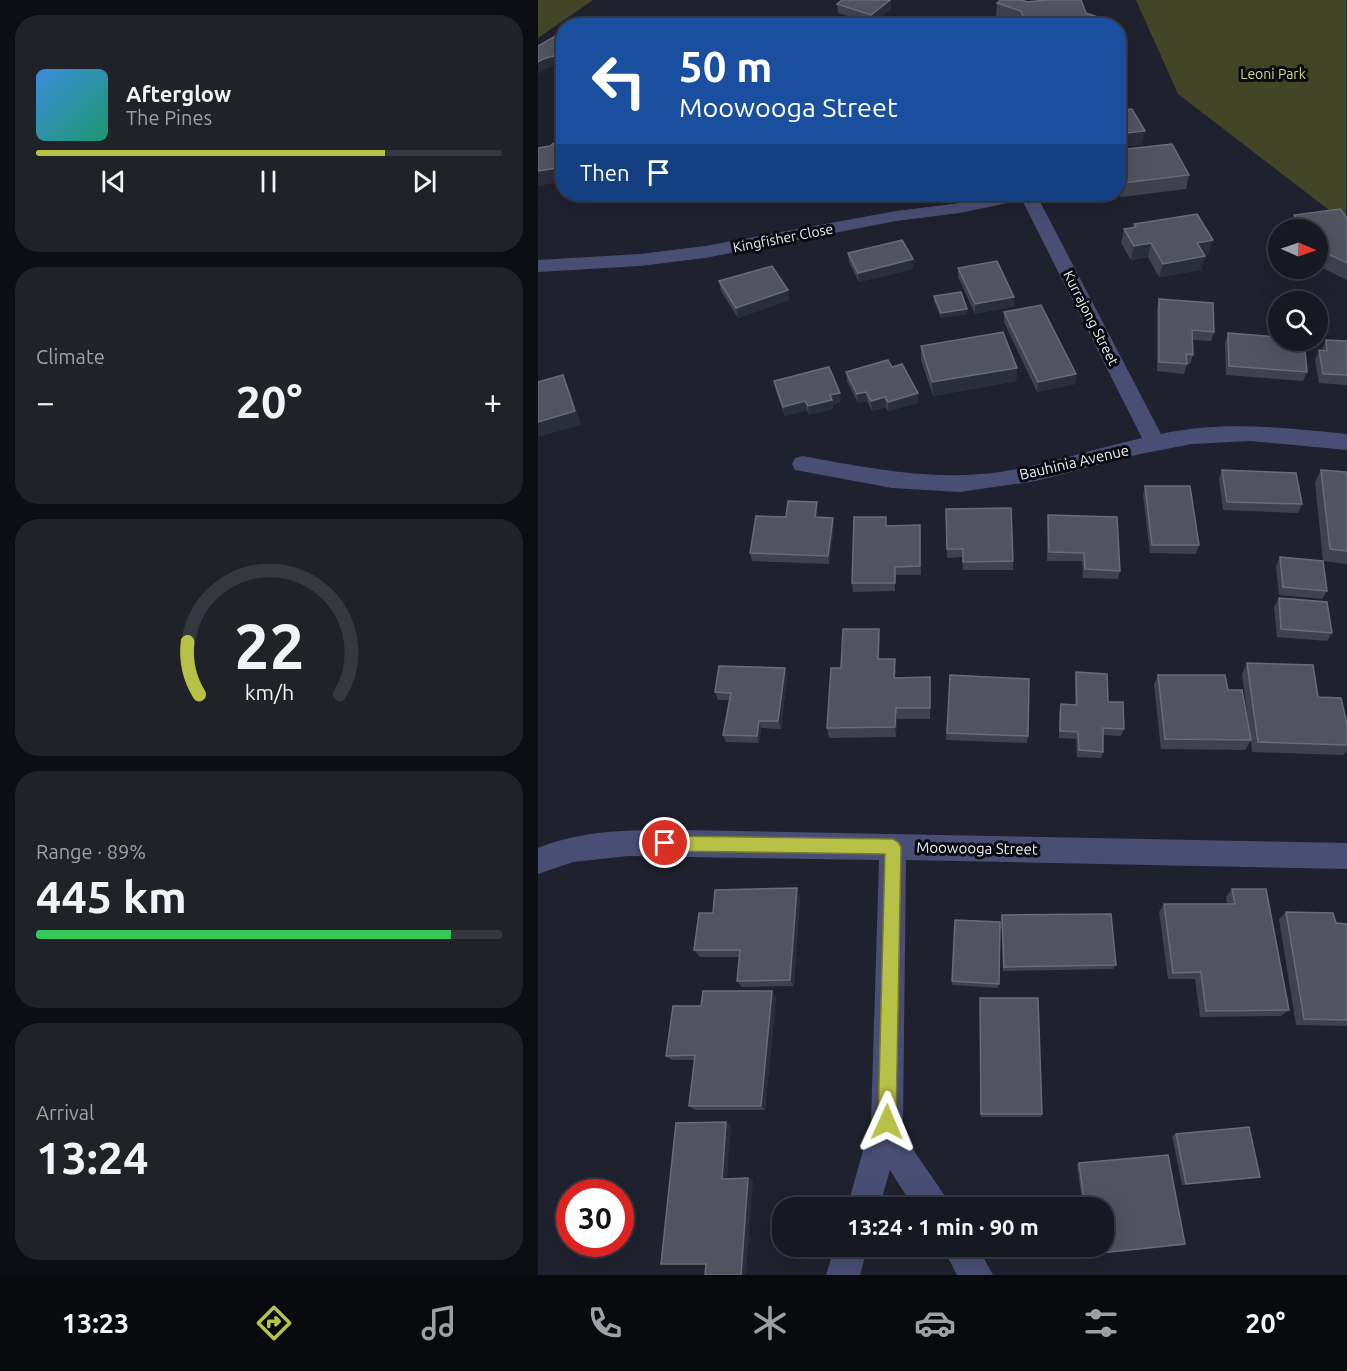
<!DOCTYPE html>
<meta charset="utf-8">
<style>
body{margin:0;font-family:Ubuntu,sans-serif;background:#20222a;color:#f1f3f6;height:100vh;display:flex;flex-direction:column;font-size:22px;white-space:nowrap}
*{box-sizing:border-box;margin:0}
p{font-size:20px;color:#9ea0a5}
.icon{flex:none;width:33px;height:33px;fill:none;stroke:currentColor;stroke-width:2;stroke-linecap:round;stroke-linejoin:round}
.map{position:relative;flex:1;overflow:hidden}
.sheet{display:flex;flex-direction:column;gap:15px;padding:15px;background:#0d0e13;width:538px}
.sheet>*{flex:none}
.guide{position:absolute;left:18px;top:18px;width:570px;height:183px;border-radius:24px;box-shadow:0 6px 24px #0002,0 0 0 2px #363840;background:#1a4fa0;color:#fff;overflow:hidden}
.needle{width:39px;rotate:92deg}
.fabs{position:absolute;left:730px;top:219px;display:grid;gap:12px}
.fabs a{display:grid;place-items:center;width:60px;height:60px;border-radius:50%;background:#171922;box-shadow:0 6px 24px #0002,0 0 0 2px #363840;font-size:30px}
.speed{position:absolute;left:18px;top:1179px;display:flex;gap:12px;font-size:30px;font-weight:700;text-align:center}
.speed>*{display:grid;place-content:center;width:78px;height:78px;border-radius:50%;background:#171922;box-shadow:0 6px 24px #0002,0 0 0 2px #363840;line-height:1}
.speed .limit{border:9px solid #d22;background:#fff;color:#111}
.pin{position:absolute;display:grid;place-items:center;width:51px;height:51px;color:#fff;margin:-26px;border:3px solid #fff;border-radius:50%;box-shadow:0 2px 6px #0007}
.me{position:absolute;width:66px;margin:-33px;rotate:1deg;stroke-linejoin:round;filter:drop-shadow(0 0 4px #0008)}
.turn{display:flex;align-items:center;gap:21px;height:126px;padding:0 24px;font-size:27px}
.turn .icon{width:78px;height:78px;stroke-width:2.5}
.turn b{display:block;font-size:42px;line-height:51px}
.then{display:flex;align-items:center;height:57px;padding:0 24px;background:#0003;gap:12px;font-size:22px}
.big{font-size:45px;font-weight:700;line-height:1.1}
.sheet .card{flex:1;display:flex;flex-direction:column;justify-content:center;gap:9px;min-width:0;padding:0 21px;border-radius:24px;background:#20222a}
.sheet .dial{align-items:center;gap:0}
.dial svg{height:156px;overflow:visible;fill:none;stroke:#363840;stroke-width:7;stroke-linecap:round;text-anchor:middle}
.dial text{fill:#f1f3f6;stroke:none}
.song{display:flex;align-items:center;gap:18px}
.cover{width:72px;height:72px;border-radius:9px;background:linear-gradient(135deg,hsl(210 70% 55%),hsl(160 70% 35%))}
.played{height:6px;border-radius:3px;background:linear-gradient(90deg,#b8c147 75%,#363840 75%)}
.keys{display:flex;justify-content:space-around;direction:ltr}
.heat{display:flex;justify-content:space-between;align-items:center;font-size:33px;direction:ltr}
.charge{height:9px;border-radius:4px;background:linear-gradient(90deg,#34c759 89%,#363840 0)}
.trip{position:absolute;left:234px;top:1197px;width:342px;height:60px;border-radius:24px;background:#171922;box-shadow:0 6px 24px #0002,0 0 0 2px #363840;font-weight:700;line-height:60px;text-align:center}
.tabs{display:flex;height:96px;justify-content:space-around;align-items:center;background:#090a0e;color:#9ea0a5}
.tabs .icon{width:42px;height:42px}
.tabs .current{color:#b8c147}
.tabs b{font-size:27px;color:#f1f3f6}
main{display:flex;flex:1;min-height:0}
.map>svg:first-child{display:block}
.green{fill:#434626}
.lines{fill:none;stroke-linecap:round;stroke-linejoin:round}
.street{fill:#494e74;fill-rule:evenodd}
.wall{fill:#3f424e}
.shaded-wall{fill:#2a2d3a}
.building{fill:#515460;stroke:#696c77;stroke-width:1.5}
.route{fill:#b8c147;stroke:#787d2e;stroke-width:1.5}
.labels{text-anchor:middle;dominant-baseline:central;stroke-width:6;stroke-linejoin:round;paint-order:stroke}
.far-park-label{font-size:14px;fill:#d0d985;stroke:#0a0b11}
.far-street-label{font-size:14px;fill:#eaecf4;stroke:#0a0b11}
.street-label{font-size:15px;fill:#eaecf4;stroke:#0a0b11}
</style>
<main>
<section class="sheet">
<div class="card">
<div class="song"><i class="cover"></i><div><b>Afterglow</b><p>The Pines</p></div></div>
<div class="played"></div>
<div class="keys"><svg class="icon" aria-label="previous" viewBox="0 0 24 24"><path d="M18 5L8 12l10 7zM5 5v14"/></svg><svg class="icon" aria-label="pause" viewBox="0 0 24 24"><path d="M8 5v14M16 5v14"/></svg><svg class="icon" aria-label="next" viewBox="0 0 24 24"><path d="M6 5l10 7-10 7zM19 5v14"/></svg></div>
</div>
<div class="card"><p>Climate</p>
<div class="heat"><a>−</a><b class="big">20°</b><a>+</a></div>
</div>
<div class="card dial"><svg viewBox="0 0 100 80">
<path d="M14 69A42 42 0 1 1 86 69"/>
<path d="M14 69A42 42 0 0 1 8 42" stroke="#b8c147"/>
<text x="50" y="56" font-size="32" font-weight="700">22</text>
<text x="50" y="72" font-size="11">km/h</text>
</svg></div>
<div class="card"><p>Range · 89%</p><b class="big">445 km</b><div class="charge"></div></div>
<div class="card"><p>Arrival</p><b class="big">13:24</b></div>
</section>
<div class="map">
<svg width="809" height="1275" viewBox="0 0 809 1275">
<rect width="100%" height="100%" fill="#1f212e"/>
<g class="green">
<polygon points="0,0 55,0 0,38"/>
<polygon points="598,0 808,0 808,223 640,94"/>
</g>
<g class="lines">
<g class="street">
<path d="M465 194H498L623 434C685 420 746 428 809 434V450L712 441 654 444 602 454 498 481 422 492 354 488 257 470 254 464 257 458 265 456C324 467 383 479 443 474 497 469 551 450 604 438L484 200 422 213 358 221 167 258 102 266 0 272V260L102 254 167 246 358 211 422 203Z"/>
<path d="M145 830 809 843V869L368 860 365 1122 374 1148 407 1196 411 1208H376L352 1170 341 1208H309L333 1122 341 860 90 856 35 862 0 874V848C47 829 95 830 145 830Z"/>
<polygon points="297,1246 330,1246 322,1275 288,1275"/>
<polygon points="404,1246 439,1246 455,1275 419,1275"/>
</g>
</g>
<g class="wall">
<polygon points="489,2 548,13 566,19 565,26 482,26 458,17 459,3"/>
<polygon points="299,4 353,9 334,24 300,13"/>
<polygon points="580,150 651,175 648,189 583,197 580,192"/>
<polygon points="196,194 257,194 256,197 237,196 235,202 197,199"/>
<polygon points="756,215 809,218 809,280 780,266 780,230 752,230 752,229"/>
<polygon points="596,224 671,254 666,255 667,256 663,270 621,277 610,257 593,260 583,243 586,229 596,227"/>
<polygon points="310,253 375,269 321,282 311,262"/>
<polygon points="420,268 476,297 476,306 437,314 420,277"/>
<polygon points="181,281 251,300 200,318 183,291"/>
<polygon points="396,296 429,314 403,318 396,301"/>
<polygon points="621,299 676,332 673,341 655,340 655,355 652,364 649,364 646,374 619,371 619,309"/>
<polygon points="466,312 538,374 537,384 499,392 466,322"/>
<polygon points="690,333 769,372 765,381 688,375 687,343"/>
<polygon points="788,340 809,341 809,385 781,383 777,360 781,350 784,350"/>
<polygon points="383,346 479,368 478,381 395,396 383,360"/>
<polygon points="354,367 380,393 380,403 350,411 348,407 334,411 329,401 320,403 309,381 308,372"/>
<polygon points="236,381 303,402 295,404 295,409 271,415 269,410 247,416 238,391"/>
<polygon points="684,470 764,504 760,513 685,510 681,479"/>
<polygon points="783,470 809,472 809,564 785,561 789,591 784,599 741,595 738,566 742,557 785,561 777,482"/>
<polygon points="607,486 661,545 658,554 612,553 605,495"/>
<polygon points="408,509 475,561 475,570 425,570 424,557 409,558"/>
<polygon points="280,511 279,517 295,518 296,527 291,564 214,561 212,553 248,517"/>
<polygon points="510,515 582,571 580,579 545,578 544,561 509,561 509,524"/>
<polygon points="382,525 383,575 357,575 357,591 315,592 314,583 348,526"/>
<polygon points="741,598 794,633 789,641 739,637 736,607"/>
<polygon points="341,629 342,641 341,659 358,670 357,677 392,677 392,719 359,719 358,737 291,738 289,728 303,668"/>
<polygon points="709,663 780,697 809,724 809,751 805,755 714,752 713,740 707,750 623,749 616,685 620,675 690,690 712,736 704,674"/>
<polygon points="538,672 570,702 586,729 583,736 565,735 565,752 563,758 539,757 538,739 521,738 521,712 523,704 537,705 537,679"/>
<polygon points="412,675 490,736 489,743 408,740"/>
<polygon points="249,676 243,729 223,728 221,743 188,742 185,735 191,700 180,700 177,692"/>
<polygon points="694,889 751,1010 743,1016 662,1017 657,979 630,979 621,912 626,904 689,904 688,897"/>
<polygon points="262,896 256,986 204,987 199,981 202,957 162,957 156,950 175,913"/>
<polygon points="748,912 798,923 809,924 809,1026 758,1025 741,919"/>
<polygon points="464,915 578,965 575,969 465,971 463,920"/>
<polygon points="417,920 461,984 460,988 414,985"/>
<polygon points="238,997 227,1110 157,1110 151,1106 157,1060 134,1060 128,1056 163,1006"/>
<polygon points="442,998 504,1114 503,1117 443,1117"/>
<polygon points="638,1134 722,1177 717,1178 644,1185 634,1136"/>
<polygon points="541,1163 647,1244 551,1254 550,1246 566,1246 566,1208 545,1208 539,1165"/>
</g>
<g class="shaded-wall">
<polygon points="353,0 353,9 334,24 333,15"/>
<polygon points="566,19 565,26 558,26"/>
<polygon points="26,53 26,63 8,69 0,74 0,62 5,59"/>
<polygon points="607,131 604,145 580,148 580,134"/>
<polygon points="26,163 26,177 24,178 24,182 0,186 0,171 19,164"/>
<polygon points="233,194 237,194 235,202"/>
<polygon points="675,240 671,254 655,257 659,243"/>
<polygon points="613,243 610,257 593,260 596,246"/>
<polygon points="667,256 663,270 621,277 625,264"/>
<polygon points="375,259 375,269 321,282 320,273"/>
<polygon points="250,290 251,300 200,318 198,308"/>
<polygon points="476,297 476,306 437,314 437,304"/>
<polygon points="429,309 429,314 403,318 403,313"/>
<polygon points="479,368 478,381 395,396 394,382"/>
<polygon points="538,374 537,384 499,392 500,382"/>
<polygon points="25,375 31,388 43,425 0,437 0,422"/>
<polygon points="328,392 329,401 320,403 319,394"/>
<polygon points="302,393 303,402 295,404 295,409 271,415 270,406 292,395"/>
<polygon points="380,393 380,403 350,411 350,402"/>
<polygon points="347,397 348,407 334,411 333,401"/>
<polygon points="267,401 269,410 247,416 245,407"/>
<polygon points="279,502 280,511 278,526 277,517"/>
<polygon points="295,518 296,527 291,564 290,556"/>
<polygon points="341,629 342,641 341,670 340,659"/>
<polygon points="247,668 249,676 243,729 240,721"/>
<polygon points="358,708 359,719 358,737 357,727"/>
<polygon points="221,721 223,728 221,743 219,736"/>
<polygon points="259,888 262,896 256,986 252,980"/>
<polygon points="234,991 238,997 227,1110 223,1106"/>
<polygon points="188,1122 193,1125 189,1181 184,1179"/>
<polygon points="210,1178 215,1179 208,1275 203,1275"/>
</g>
<g class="building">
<polygon points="304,0 352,0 333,15 299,4"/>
<polygon points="463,0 484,0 489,2 507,0 543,0 548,13 566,19 558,26 552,26 540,21 488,25 483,11 459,3"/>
<polygon points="63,19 70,26 46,26"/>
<polygon points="26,31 26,53 5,59 0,62 0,46"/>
<polygon points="581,104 584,110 594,109 607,131 580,134"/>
<polygon points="26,135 26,163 19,164 19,168 0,171 0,148 12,146"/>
<polygon points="634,144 651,175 585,183 580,173 580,150"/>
<polygon points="802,209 809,218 809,263 780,249 780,230 765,230 756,215"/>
<polygon points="659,214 675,240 659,243 667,256 625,264 613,243 596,246 586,229 598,227 596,224"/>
<polygon points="364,240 375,259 320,273 310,253"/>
<polygon points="459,261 476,297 437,304 420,268"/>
<polygon points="234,266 250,290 198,308 181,281"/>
<polygon points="423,292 429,309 403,313 396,296"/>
<polygon points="621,299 675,303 676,332 654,330 655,355 648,354 649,364 621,362"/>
<polygon points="503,305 538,374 500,382 466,312"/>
<polygon points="465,332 479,368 394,382 383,346"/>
<polygon points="690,333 741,337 741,340 766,340 769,372 691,366"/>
<polygon points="788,340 809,341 809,375 785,374 781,350 789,351"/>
<polygon points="350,360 354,367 364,364 380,393 350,402 347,397 333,401 328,392 319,394 308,372"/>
<polygon points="291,367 302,393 292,395 294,400 270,406 267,401 245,407 236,381"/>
<polygon points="25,375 37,411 0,422 0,382"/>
<polygon points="684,470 758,473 764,504 689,502"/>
<polygon points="783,470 809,472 809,551 792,549"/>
<polygon points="607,486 652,486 661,545 614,545"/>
<polygon points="250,501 279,502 277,517 295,518 290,556 212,553 218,516 248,517"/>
<polygon points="473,508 475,561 425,562 425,549 409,549 408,509"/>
<polygon points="510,515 579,517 582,571 547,569 546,553 511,552"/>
<polygon points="316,517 348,517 348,526 382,525 382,566 357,567 357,583 314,583"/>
<polygon points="742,557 785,561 789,591 745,587"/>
<polygon points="741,598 789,602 794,633 743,629"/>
<polygon points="305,629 341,629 340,659 357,659 356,678 392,677 392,708 358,708 357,727 289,728 293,668 303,668"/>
<polygon points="709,663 775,665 780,697 803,698 809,724 809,745 720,742"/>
<polygon points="181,666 247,668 240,721 221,721 219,736 185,735 193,693 177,692"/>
<polygon points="538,672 569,674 570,702 585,702 586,729 565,728 565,752 541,750 540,732 522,731 523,704 539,705"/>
<polygon points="412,675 491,679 490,736 409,733"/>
<polygon points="620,675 687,675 690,690 704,690 713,740 627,739"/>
<polygon points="259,888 252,980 199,981 202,950 156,950 161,913 175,913 177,890"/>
<polygon points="694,889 728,889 751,1010 668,1011 663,972 635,973 626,904 697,904"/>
<polygon points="748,912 795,913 798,923 809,924 809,1020 766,1019"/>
<polygon points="573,914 578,965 466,967 464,915"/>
<polygon points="417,920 462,922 461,984 414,981"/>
<polygon points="165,991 234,991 223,1106 151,1106 157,1055 128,1056 135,1006 163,1006"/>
<polygon points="442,998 500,998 504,1114 443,1114"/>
<polygon points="188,1122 184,1179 210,1178 203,1275 167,1275 168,1264 123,1264 138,1123"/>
<polygon points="711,1127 722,1177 648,1184 638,1134"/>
<polygon points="630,1155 647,1244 554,1254 553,1246 566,1246 566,1208 547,1208 541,1163"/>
</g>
<polygon class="route" points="127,836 355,839 360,842 363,847 358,1122 355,1128 349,1130 342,1128 340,1122 347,854 127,851 122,849 119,843 122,838"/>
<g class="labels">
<g class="far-park-label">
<text x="735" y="74">Leoni Park</text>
</g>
<g class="far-street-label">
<text transform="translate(245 238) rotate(-11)">Kingfisher Close</text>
<text transform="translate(553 318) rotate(63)">Kurrajong Street</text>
</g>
<g class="street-label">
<text transform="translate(536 462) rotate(-13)">Bauhinia Avenue</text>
<text transform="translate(439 848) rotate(1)">Moowooga Street</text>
</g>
</g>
</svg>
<div class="fabs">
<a><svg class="needle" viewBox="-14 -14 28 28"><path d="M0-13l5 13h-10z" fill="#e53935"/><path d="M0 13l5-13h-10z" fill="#9ea0a5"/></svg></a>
<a><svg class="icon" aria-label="search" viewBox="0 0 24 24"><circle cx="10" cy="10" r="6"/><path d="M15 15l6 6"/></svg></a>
</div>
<div class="speed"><div class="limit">30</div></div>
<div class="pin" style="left:127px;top:843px;background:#d93025"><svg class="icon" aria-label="arrive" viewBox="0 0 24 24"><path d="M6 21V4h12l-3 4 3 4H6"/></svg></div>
<svg class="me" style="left:349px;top:1122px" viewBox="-20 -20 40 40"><path d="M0-17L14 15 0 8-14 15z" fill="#b8c147" stroke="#fff" stroke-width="4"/></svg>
<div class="trip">13:24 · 1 min · 90 m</div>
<div class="guide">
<div class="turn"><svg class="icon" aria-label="left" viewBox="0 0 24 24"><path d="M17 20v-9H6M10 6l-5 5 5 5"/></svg><div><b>50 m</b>Moowooga Street</div></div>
<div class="then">Then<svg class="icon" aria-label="arrive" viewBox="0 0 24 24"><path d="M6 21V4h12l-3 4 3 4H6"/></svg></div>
</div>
</div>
</main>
<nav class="tabs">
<b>13:23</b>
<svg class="icon current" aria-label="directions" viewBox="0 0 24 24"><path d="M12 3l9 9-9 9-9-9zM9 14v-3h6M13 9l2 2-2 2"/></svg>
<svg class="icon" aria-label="music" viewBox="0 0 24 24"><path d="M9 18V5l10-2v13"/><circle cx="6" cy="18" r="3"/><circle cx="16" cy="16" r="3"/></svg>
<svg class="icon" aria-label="phone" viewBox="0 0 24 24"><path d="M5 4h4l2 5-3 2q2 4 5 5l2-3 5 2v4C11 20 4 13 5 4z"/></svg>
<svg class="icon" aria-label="climate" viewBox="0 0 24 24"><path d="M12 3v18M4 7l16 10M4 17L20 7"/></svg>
<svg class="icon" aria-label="car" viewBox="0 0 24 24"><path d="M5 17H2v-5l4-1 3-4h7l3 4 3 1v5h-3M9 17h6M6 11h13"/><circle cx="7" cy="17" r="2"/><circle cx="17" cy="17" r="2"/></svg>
<svg class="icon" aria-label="filters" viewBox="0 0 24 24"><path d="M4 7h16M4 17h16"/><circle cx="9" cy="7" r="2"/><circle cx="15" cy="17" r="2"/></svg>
<b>20°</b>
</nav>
